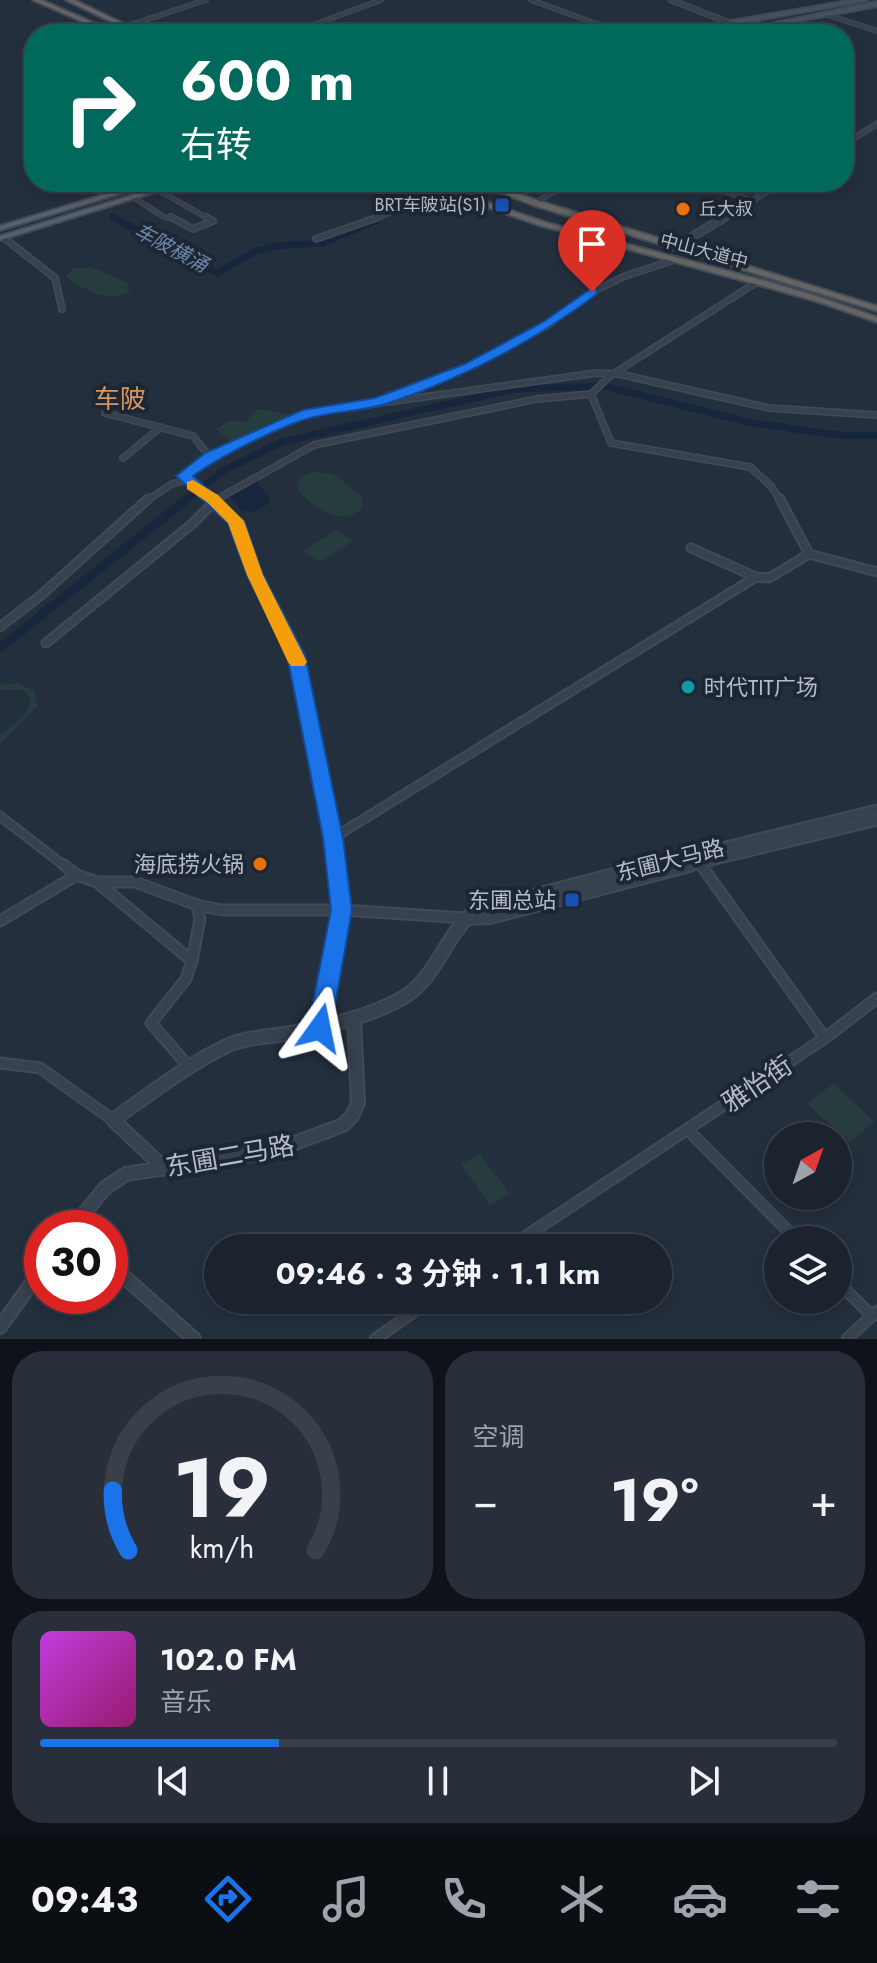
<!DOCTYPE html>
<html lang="zh">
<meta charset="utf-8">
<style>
body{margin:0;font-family:Jost,"Noto Sans SC",sans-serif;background:#282f3a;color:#f1f3f6;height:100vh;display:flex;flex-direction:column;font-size:30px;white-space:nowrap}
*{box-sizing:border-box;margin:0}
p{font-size:26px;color:#a0a4aa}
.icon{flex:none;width:44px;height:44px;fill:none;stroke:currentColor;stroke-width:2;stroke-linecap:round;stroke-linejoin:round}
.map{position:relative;height:1339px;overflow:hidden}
.drawer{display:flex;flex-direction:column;gap:12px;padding:12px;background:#0f1319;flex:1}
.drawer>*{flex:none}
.hud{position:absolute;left:24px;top:24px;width:830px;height:168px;border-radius:32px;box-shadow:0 4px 12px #0003,0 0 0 2px #39404a;background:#00695c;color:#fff;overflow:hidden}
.needle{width:52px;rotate:40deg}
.buttons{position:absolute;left:764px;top:1122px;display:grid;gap:16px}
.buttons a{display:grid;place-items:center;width:88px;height:88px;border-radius:50%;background:#1b232e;box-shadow:0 4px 12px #0003,0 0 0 2px #39404a;font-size:40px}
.speed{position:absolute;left:24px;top:1210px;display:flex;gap:16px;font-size:40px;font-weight:700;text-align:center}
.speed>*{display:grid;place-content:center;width:104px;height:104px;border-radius:50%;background:#1b232e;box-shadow:0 4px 12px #0003,0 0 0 2px #39404a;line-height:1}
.speed .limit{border:12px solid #d22;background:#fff;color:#111}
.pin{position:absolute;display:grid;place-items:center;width:68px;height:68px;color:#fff;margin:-82px -34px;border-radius:50% 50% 50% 0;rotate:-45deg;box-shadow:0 0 8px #0007}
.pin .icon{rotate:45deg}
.me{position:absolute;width:88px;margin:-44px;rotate:12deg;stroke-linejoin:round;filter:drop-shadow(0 0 6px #0008)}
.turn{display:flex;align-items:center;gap:28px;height:168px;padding:0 24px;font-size:36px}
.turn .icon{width:104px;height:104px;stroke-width:2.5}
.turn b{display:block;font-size:56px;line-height:68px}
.big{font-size:60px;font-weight:700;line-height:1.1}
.drawer .card{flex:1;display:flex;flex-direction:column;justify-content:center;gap:12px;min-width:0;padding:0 28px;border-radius:32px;background:#282f3a}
.drawer .dial{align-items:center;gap:0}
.dial svg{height:208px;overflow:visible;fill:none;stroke:#39404a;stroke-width:7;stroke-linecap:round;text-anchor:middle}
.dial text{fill:#f1f3f6;stroke:none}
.song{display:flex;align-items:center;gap:24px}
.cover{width:96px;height:96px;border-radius:12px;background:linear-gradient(135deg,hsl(290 70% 55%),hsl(320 70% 35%))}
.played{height:8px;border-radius:4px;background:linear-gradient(90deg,#1a73e8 30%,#39404a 30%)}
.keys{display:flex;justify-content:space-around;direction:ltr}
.heat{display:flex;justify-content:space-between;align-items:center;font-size:44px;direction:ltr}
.drawer .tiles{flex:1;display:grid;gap:12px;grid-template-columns:1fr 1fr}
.card:last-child{grid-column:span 2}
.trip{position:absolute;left:204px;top:1234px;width:468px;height:80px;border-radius:40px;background:#1b232e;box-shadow:0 4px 12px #0003,0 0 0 2px #39404a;font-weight:700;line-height:80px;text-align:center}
.dock{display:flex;height:128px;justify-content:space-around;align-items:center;background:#0b0e12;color:#a0a4aa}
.dock .icon{width:56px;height:56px}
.dock .active{color:#1a73e8}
.dock b{font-size:36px;color:#f1f3f6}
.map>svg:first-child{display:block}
.green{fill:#263c3f}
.water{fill:#17263c}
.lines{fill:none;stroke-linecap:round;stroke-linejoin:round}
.canal-far2{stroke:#17263c;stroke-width:5}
.canal-far1{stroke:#17263c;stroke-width:7}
.canal{stroke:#17263c;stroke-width:9}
.minor-far3-casing{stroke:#414a57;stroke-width:6}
.minor-far2-casing{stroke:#414a57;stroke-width:8}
.minor-far1-casing{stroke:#414a57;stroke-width:11}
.minor-casing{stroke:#414a57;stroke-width:13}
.tertiary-far3-casing{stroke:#414a57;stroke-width:7}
.tertiary-far2-casing{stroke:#414a57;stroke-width:10}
.tertiary-far1-casing{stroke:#414a57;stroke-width:13}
.tertiary-casing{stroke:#414a57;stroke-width:16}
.secondary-casing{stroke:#414a57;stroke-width:4}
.primary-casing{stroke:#414a57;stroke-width:4}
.trunk-casing{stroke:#434c59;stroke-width:4}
.minor-far3{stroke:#38414e;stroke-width:4}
.minor-far2{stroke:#38414e;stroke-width:5}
.minor-far1{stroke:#38414e;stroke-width:7}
.minor{stroke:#38414e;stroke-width:9}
.tertiary-far3{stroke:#38414e;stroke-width:5}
.tertiary-far2{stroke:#38414e;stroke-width:7}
.tertiary-far1{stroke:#38414e;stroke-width:9}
.tertiary{stroke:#38414e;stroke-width:12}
.secondary{fill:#465061;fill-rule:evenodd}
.primary{fill:#56606e;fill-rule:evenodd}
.trunk{fill:#656462;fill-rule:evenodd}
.route{fill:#1a73e8;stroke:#114b97;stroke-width:2}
.slow{fill:#f59e0b}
.transit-dot{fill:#1a4fb4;stroke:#1d2633;stroke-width:3}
.food-dot{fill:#e8710a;stroke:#1d2633;stroke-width:3}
.culture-dot{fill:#0f9aa8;stroke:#1d2633;stroke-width:3}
.labels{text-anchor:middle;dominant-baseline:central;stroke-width:8;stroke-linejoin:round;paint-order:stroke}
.far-poi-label{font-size:18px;fill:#b4bcc9;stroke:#1d2633;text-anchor:end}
.far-street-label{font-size:18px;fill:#b4bcc9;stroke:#1d2633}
.far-water-label{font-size:20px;font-style:italic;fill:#6d86a8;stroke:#1d2633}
.poi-label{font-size:22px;fill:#b4bcc9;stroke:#1d2633;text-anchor:end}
.street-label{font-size:22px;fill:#b4bcc9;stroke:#1d2633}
.quarter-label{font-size:26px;fill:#d59563;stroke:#1d2633}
.near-street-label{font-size:26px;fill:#b4bcc9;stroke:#1d2633}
</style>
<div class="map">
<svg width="877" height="1339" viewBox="0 0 877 1339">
<rect width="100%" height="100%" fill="#242f3e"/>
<g class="green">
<path d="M91 267 128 283 130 290C110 305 83 290 66 276L74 268Z"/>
<polygon points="258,409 295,416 232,443 216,429 232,420 245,422"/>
<path d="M311 472 333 474 362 496 363 507C341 529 311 508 297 487L300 478Z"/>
<polygon points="336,530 353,541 320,562 303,551"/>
<path d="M16 683 34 690 38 705 0 744V736C12 725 44 705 23 690H0V685Z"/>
<polygon points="833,1083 874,1122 849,1143 808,1104"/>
<polygon points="479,1154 510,1194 490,1206 461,1164"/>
</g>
<polygon class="water" points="256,481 268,495 269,503 255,512 242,511 228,495"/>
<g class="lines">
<polyline class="canal-far2" points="113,217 116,219"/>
<g class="canal-far1">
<polyline points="113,217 217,273 254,252 275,246 323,243 377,220"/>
<polyline points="185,501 223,471 282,442 514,389 603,386 748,422 836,435 877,435"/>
</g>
<polyline class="canal" points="0,648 187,499"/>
<g class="minor-far3-casing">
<g id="minor-far3">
<polyline points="531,0 624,34"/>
<polyline points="827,15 877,31"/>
<polyline points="124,27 206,0"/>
<polyline points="289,34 381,0"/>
<polyline points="695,182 754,201"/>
<polyline points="160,191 209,219"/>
<polyline points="136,199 164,217 174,219"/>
<polyline points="534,203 572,182"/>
<polyline points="374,219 443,192"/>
</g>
</g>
<g class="minor-far2-casing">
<g id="minor-far2">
<polyline points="171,217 193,229 213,221 206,217"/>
<polyline points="3,237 55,278 62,309"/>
<polyline points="316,239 379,217"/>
<polyline points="591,394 611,443 750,467 771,486 781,501"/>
<polyline points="380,400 470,367 548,325 592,292 625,276 677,259"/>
<polyline points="105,413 193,436 210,457"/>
<polyline points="123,458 161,427"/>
<polyline points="185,480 216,501"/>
<polyline points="146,501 172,484 185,480 183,476 210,457 308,413 596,373 619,374 769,408 877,415"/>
<polyline points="213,501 213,498 219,498 314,445 537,399 591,394 610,376 757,282"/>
</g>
</g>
<g class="minor-far1-casing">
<g id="minor-far1">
<polyline points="214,499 236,521 255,575 296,655 337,867"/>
<polyline points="780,499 809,554 877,572"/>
<polyline points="691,548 756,577 769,578 809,554"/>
<polyline points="0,627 40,596 148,499"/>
<polyline points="46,643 192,524 213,503 213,499"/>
<polyline points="0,816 66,867"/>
<polyline points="333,838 756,577"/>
<polyline points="697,859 703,867"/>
</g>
</g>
<g class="minor-casing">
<g id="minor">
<polyline points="64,865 77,875 97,882 135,882 197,905 221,910 342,910 466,918"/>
<polyline points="97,882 192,961 186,979 151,1023 189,1067"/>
<polyline points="0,921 77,875"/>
<polyline points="192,961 200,919 197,905"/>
<polyline points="320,1028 342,910 336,865"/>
<polyline points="825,1038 877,998"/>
<polyline points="0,1063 40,1068 113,1120"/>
<polyline points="689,1131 797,1240"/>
<polyline points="508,1248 825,1038 701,865"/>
<polyline points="838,1282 872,1316"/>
<polyline points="375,1339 431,1300"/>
<polyline points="847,1339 877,1311"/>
</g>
</g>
<g class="tertiary-far3-casing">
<g id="tertiary-far3">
<polyline points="671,0 745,29"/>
<polyline points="844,144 877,124"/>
<polyline points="722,219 783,182"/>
</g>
</g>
<g class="tertiary-far2-casing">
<polyline id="tertiary-far2" points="675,247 725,217"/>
</g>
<g class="tertiary-far1-casing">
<g id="tertiary-far1">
<polyline points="644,867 877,810"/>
<polyline points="682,867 877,820"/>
</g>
</g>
<g class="tertiary-casing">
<g id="tertiary">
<polyline points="466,918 490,917 690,865"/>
<path d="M165 1169 113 1120C150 1094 189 1063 231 1044 247 1037 268 1037 285 1034 324 1027 366 1018 401 999 437 979 445 934 475 911L652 865"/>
<polyline points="72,1228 105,1188 126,1174 271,1152 343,1125 352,1116 358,1103 354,1018"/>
<polyline points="110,1264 194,1339"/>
<polyline points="0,1327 42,1269"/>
</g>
</g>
<g class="secondary-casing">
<g id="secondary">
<polygon points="855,0 867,0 731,25 694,34 685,34 731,21"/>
<polygon points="877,2 877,6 731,34 720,34"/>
</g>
</g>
<g class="primary-casing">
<g id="primary">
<polygon points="146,182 158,182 0,230 0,226"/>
<polygon points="175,182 187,182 0,240 0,236"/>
</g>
</g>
<g class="trunk-casing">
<g id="trunk">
<polygon points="33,0 41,0 119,34 111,34"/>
<polygon points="66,0 74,0 145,34 137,34"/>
<polygon points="429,182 439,182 489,203 544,222 769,282 825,299 877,317 877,322 819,302 763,286 539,225 484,206"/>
<polygon points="473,182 484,182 539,201 877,306 877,311 533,205"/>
</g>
</g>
<use href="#minor-far3" class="minor-far3"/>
<use href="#minor-far2" class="minor-far2"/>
<use href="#minor-far1" class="minor-far1"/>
<use href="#minor" class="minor"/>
<use href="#tertiary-far3" class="tertiary-far3"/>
<use href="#tertiary-far2" class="tertiary-far2"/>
<use href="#tertiary-far1" class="tertiary-far1"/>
<use href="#tertiary" class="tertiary"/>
<use href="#secondary" class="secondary"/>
<use href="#primary" class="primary"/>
<use href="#trunk" class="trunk"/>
</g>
<path class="route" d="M592 288 597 289V294C532 343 463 378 386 404 363 411 337 411 314 417 281 425 221 456 193 476L244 521 263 575 305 655 343 838 352 910 331 1028 328 1035 320 1038 312 1035 308 1028 331 910 323 838 287 655 247 575 228 523 176 476 205 453 303 410 375 398 465 364 543 322Z"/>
<polygon class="slow" points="193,480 218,495 244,521 263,575 307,662 304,666 291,666 288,662 247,575 228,523 207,502 187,489 187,482"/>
<g class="transit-dot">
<rect x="494" y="197" width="16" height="16" rx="4"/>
<rect x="564" y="892" width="16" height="16" rx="4"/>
</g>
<g class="food-dot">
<circle cx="683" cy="209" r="8"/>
<circle cx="260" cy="864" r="8"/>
</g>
<circle class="culture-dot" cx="688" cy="687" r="8"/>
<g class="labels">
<g class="far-poi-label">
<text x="486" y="205">BRT车陂站(S1)</text>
<text x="699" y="209" text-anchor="start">丘大叔</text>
</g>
<g class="far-street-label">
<text transform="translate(704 251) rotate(15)">中山大道中</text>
</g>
<g class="far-water-label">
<text transform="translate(171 248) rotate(28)">车陂横涌</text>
</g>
<g class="poi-label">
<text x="704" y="687" text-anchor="start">时代TIT广场</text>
<text x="244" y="864">海底捞火锅</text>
<text x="556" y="900">东圃总站</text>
</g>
<g class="street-label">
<text transform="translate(670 860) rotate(-14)">东圃大马路</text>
</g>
<g class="quarter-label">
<text x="120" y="399">车陂</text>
</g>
<g class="near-street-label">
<text transform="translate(757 1084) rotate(-34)">雅怡街</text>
<text transform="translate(230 1156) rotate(-10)">东圃二马路</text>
</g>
</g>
</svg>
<div class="buttons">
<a><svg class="needle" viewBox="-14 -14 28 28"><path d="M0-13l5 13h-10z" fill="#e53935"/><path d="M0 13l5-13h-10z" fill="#a0a4aa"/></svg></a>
<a><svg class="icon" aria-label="layers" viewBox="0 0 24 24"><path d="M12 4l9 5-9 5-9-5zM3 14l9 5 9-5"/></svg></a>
</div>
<div class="speed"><div class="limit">30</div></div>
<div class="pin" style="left:592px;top:292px;background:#d93025"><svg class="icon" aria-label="arrive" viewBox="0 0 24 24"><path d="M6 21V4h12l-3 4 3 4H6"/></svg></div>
<svg class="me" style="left:320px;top:1028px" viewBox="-20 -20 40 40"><path d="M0-17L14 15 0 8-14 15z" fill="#1a73e8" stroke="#fff" stroke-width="4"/></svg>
<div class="trip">09:46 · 3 分钟 · 1.1 km</div>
<div class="hud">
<div class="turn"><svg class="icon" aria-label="right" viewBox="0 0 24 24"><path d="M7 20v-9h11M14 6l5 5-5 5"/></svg><div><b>600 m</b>右转</div></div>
</div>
</div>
<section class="drawer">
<div class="tiles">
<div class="card dial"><svg viewBox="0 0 100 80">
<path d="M14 69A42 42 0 1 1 86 69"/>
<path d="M14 69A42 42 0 0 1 8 46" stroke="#1a73e8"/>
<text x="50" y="56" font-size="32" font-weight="700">19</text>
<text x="50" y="72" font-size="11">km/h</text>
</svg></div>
<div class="card"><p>空调</p>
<div class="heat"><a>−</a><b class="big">19°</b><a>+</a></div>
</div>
<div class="card">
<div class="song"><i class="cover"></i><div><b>102.0 FM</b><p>音乐</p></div></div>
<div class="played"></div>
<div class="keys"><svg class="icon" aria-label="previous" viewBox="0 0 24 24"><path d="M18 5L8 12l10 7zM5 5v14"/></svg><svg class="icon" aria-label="pause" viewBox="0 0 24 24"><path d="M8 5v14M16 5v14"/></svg><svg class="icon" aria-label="next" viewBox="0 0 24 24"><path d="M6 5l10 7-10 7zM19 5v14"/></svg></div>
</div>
</div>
</section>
<nav class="dock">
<b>09:43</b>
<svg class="icon active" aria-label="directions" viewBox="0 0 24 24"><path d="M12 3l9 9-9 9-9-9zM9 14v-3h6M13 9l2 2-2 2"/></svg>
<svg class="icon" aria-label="music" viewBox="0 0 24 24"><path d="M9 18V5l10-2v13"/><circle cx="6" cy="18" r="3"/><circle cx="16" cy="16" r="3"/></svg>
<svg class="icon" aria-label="phone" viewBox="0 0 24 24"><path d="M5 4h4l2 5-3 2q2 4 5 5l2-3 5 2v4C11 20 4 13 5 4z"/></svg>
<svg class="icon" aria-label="climate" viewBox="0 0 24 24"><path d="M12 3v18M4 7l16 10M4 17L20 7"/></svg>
<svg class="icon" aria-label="car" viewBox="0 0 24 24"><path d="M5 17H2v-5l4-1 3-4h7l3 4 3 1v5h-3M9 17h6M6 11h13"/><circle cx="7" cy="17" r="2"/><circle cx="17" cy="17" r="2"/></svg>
<svg class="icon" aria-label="filters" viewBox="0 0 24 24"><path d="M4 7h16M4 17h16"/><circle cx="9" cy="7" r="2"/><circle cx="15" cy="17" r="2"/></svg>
</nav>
